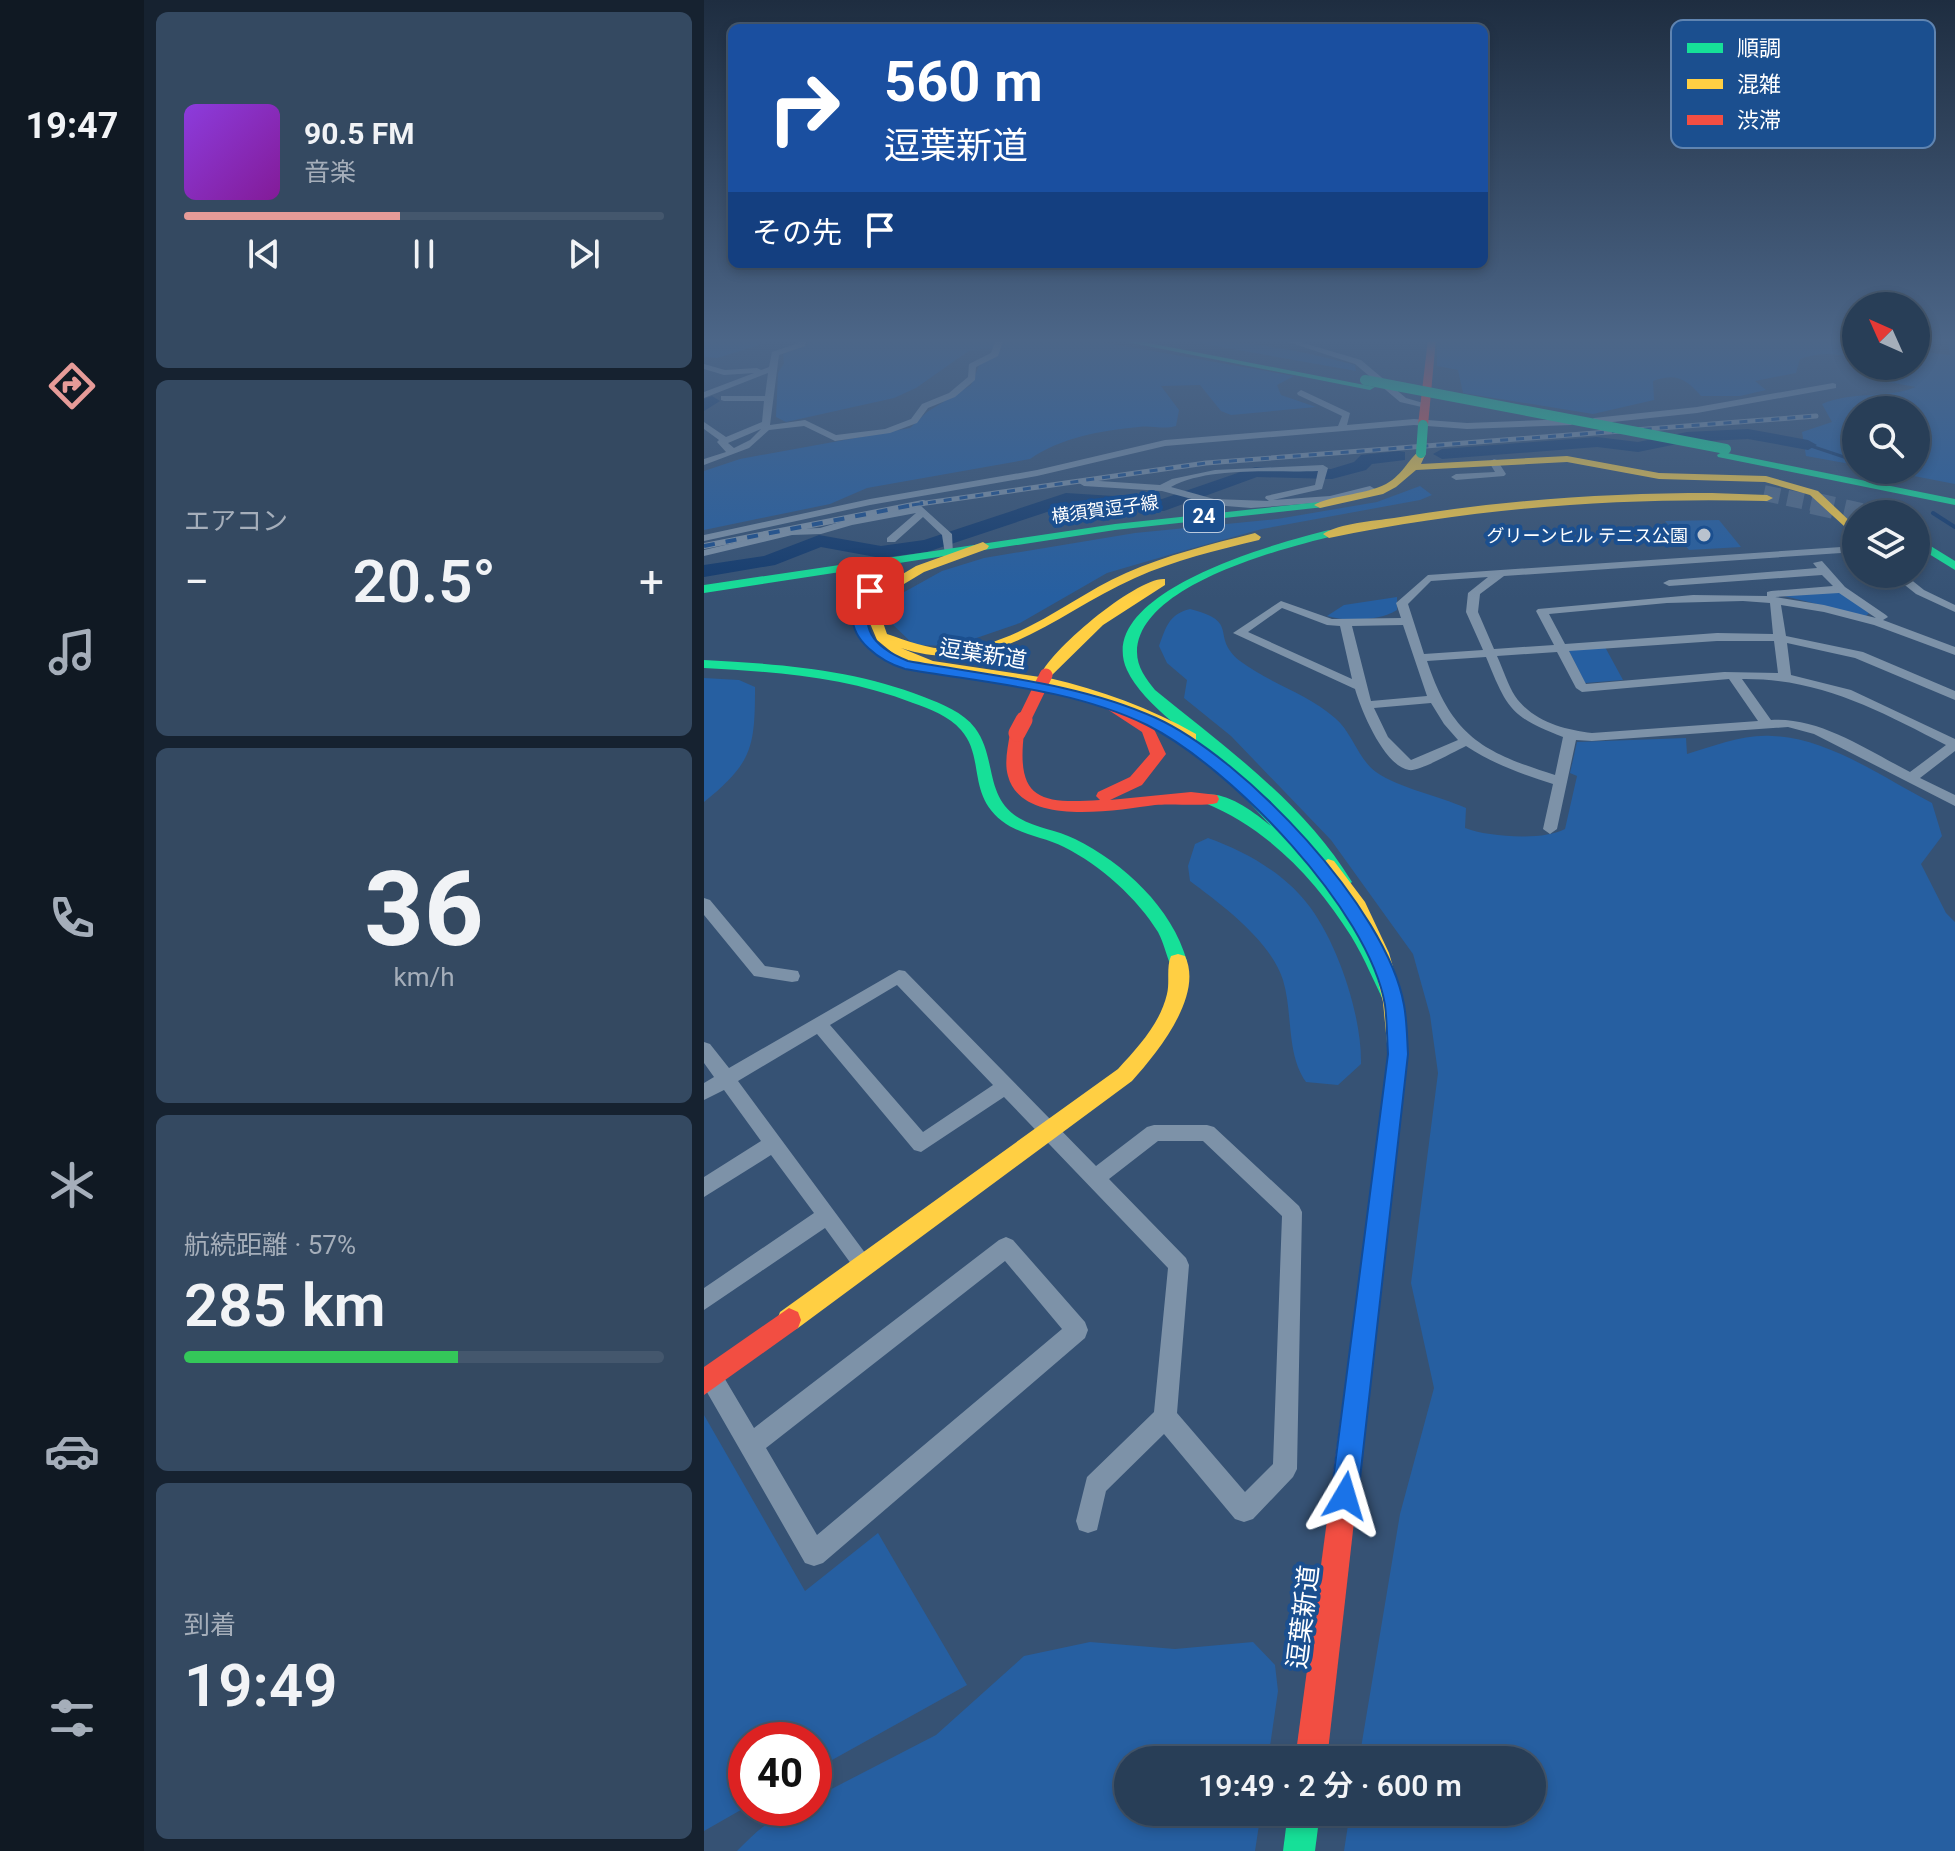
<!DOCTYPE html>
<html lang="ja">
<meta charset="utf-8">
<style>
body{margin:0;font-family:Roboto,"Noto Sans JP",sans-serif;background:#344961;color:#f1f3f6;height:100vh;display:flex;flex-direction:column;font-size:30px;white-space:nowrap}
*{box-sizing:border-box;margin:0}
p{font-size:26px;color:#a5aeba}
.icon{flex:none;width:44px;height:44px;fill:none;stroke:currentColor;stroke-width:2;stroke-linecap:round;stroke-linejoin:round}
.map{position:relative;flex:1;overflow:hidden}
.side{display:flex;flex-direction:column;gap:12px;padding:12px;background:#162230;width:560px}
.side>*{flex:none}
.guide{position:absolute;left:24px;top:24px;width:760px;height:244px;border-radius:12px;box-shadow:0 4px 12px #0003,0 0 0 2px #44576d;background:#1a4fa0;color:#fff;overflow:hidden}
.needle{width:52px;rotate:315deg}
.controls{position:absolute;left:1138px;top:292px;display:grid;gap:16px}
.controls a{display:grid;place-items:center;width:88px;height:88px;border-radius:50%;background:#283e57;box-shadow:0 4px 12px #0003,0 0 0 2px #44576d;font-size:40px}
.speed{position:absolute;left:24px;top:1722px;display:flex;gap:16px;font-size:40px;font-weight:700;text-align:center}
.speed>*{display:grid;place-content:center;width:104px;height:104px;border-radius:50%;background:#283e57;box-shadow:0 4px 12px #0003,0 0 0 2px #44576d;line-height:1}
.speed .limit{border:12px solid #d22;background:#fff;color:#111}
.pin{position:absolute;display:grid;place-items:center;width:68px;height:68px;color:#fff;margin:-34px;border-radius:16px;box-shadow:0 4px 12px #0006}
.me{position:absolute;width:88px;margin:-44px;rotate:7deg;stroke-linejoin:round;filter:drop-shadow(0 0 6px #0008)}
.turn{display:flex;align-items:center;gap:28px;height:168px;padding:0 24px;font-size:36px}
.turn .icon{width:104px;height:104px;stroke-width:2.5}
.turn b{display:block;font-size:56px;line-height:68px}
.then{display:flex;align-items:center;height:76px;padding:0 24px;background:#0003;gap:16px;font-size:30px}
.big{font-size:60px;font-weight:600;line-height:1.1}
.side .tile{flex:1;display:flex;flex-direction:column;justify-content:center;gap:12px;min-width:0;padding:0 28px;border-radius:12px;background:#344961}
.side .dial{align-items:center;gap:0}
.dial b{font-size:104px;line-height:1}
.song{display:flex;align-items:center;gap:24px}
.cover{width:96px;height:96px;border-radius:12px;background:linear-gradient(135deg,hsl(270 70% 55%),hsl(290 70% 35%))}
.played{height:8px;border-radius:4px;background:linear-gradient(90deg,#e69b98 45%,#44576d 45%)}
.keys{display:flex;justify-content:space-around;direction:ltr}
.heat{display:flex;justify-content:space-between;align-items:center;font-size:44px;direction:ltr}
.charge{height:12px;border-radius:6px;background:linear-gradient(90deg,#34c759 57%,#44576d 0)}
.trip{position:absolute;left:410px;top:1746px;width:432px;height:80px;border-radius:40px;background:#283e57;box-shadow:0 4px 12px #0003,0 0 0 2px #44576d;font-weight:600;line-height:80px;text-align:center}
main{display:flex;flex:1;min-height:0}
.tab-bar{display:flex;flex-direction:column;width:144px;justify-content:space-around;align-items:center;background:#101923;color:#a5aeba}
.tab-bar .icon{width:56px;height:56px}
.tab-bar .selected{color:#e69b98}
.tab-bar b{font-size:36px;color:#f1f3f6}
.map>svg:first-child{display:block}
.green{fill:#265fa1}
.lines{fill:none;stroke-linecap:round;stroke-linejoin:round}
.stream-far1{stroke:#153c6e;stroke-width:3}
.stream{stroke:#153c6e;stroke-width:4}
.river{fill:#153c6e;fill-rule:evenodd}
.highway-tunnel-far1{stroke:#546c89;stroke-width:16;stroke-dasharray:16 8;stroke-linecap:butt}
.highway-tunnel{stroke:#546c89;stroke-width:22;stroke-dasharray:22 11;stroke-linecap:butt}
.street{fill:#7d92a8;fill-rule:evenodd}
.fast{fill:#16e098;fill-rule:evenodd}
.slow{fill:#ffcf43;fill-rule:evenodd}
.jam{fill:#f24e42;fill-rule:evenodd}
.rail-far1-casing{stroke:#7e92a7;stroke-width:5}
.rail-casing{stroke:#7e92a7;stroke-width:6}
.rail-far1{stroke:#1b4f8f;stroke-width:3;stroke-dasharray:8;stroke-linecap:butt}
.rail{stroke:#1b4f8f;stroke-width:4;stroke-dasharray:11;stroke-linecap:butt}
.fast-bridge{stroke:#16e098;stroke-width:10}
.jam-bridge-far1{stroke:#f24e42;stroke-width:13}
.jam-bridge{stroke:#f24e42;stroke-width:17}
.route{fill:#1a73e8;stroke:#114b97;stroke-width:2}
.poi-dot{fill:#b9c2ce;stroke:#1b4f8f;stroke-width:3}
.labels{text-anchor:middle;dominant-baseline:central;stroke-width:8;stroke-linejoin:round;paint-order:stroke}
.far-street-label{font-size:18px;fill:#fff;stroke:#1b4f8f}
.far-poi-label{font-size:18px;fill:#fff;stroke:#1b4f8f;text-anchor:end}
.shield{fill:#1b4f8f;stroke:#bbcadd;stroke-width:2}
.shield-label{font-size:20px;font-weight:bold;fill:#fff}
.street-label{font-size:22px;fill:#fff;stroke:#1b4f8f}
.near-street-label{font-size:26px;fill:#fff;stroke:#1b4f8f}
.key{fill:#1b4f8f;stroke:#5f84b1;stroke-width:2}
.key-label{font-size:22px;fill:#fff}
</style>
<main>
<nav class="tab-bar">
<b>19:47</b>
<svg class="icon selected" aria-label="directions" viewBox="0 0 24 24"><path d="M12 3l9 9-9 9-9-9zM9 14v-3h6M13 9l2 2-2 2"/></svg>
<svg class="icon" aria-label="music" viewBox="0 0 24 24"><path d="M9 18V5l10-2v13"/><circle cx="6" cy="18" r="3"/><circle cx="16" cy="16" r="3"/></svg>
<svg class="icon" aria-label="phone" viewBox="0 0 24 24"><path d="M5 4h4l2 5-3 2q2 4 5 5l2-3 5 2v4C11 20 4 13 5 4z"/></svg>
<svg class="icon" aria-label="climate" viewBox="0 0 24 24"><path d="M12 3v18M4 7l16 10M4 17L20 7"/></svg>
<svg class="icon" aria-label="car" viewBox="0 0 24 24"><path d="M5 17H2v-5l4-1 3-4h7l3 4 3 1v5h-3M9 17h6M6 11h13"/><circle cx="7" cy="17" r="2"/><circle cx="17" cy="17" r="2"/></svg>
<svg class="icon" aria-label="filters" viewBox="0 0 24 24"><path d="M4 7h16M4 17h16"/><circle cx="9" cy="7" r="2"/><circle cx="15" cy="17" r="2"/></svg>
</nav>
<section class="side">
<div class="tile">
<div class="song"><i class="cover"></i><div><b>90.5 FM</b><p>音楽</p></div></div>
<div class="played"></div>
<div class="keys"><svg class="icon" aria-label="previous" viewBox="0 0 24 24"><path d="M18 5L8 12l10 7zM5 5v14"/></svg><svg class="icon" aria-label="pause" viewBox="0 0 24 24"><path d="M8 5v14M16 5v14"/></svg><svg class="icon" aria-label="next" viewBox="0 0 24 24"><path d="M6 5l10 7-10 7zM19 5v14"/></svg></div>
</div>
<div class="tile"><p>エアコン</p>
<div class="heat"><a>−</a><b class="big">20.5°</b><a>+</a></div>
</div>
<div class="tile dial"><b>36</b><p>km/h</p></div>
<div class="tile"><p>航続距離 · 57%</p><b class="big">285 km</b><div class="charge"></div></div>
<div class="tile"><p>到着</p><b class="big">19:49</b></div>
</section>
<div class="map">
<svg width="1251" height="1851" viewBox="0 0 1251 1851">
<rect width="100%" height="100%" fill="#365274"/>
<g class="green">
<polygon points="0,339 58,339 55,345 13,358 0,357"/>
<path d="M104 339H380L590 376 573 385 577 395 612 407 527 415 517 411 496 385 457 386 475 410 472 426C458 430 448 425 435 427 396 431 358 437 326 459L163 488 126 504 0 530V471L36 459 206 428 223 412 267 385 276 363 298 349 266 350 212 388 190 398 82 422 72 417 74 373 80 363 79 354 104 345Z"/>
<path d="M472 339C535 339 590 349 651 365L652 371Z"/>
<path d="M733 339H1115L1152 344V359C1132 353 1116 352 1096 359L1092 373 1051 381 1062 390 1036 396H997C981 378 972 373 949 381L950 400 889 414 759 393 754 370 733 366Z"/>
<path d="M1243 339H1251V484L1179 470H1212V410H1152V465L1102 456 1098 432 1128 422 1118 404C1148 391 1181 399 1212 387L1168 379 1163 366H1212V351L1246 355Z"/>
<polygon points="716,486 728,495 716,500 558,529 482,550 403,573 316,623 249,646 210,645 184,620 193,596 238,571 280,558 431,533 573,519 673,502"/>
<polygon points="1015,520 1037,547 985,550 961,521"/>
<polygon points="1135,591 1165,613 1162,616 1080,596"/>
<path d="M693 597V610C676 621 643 622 623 616L640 605Z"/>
<path d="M486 609C538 622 505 636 536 661 565 683 604 694 631 718 648 732 654 759 672 772 695 788 735 796 762 808L761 828C784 837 839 841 861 829L873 776 866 773 873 742 982 738 983 754C1010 746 1040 734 1068 736 1124 738 1180 778 1228 803L1238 836 1217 864 1242 913 1251 922V1851H640L646 1812H828V1760H655L696 1514 730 1388 707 1283 734 1073 726 1015 709 954 627 840 527 736 480 698 483 680 463 663 455 646C462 627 465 614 486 609Z"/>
<polygon points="901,647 919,680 881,683 864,649"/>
<path d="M0 678 35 680 51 687C51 748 48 763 0 802Z"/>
<path d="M504 838C540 851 577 871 602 902 633 940 658 1015 657 1064L634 1085 602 1082C582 1054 589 1013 579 980 566 940 518 905 486 881L484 866 491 844Z"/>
<polygon points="0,1415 101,1591 174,1533 263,1685 110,1770 110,1740 42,1740 42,1807 0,1831"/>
<path d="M386 1642 471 1649 549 1642 571 1665 574 1691 564 1760H424V1812H557L551 1851H33C56 1828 76 1808 110 1808V1798L232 1735 320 1656Z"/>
</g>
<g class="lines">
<polyline class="stream-far1" points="1104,445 1146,459"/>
<polyline class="stream" points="1229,513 1251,527"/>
<g class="river">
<polygon points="8,396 16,401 0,411 0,399"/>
<polygon points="1044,429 1104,440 1113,445 1104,450 1044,439 983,442 934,452 893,447 738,459 729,454 738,449 893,437 934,442 983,432"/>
<polygon points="695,451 701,452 701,460 668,464 662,470 628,479 553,477 460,511 364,505 223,552 177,558 117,547 71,565 0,577 0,565 60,556 115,535 177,546 220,540 362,493 458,499 551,467 627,469 650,462 657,455"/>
</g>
<polyline class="highway-tunnel-far1" points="1060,493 1118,505"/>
<polyline class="highway-tunnel" points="1108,503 1157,514"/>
<g class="street">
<path d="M95 339H103L101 346 75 355 66 425 101 420 132 435 181 429 207 419 218 404 245 393 264 377 265 364 287 353 292 339 299 341 294 356 272 367 271 380 251 397 224 408 213 423 186 433 131 441 100 426 65 430 45 448 0 465V459L22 452 13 442 15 440 0 429V422L22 437 58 422 60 401H20L17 400V396H61L64 373 0 398V392L50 373 20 375 0 369V364L21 370 53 368 57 370 65 367 68 352 94 343ZM57 429 46 440 30 448 24 443Z"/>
<polygon points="575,339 586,339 657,360 702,398 726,405 722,408 696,402 651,364"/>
<polygon points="1129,383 1132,384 1132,388 993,413 890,424 886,421 890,418 993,407"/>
<polygon points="597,390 646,413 643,425 710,419 763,423 867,419 871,422 867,425 763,429 710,425 461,446 333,476 166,505 0,541 0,535 166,499 333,470 461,440 634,426 638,416 594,395 593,393"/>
<polygon points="790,459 793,460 802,474 800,476 752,480 747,477 752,474 791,472 785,462"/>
<path d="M619 465 624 468 618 489 569 500 626 496 666 486 671 489 626 502 547 508 510 505 458 491 380 486 375 483 380 480 456 485 468 479 511 470ZM614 471 611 485 562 496 561 498 565 501 510 499 467 487C506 466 570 473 614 471Z"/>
<polygon points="217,506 248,534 249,554 241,554 238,535 219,517 191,542 183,542 183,538 212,513 148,525 117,534 88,535 0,556 0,550 88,529 116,528 146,519"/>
<path d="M1152 546V552L800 576 776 594 774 612 790 649 850 645 832 611 834 609 989 595 1063 596V592L1067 591 1129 586 1118 575 965 586 959 583 965 580 1113 568 1109 563 1118 561 1141 587 1182 615 1184 617 1179 620 1251 647V655L1170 625 1120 612 1077 605 1082 636 1159 652 1251 691V700L1151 658 1083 643 1087 675 1147 690 1251 739V751L1216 778 1251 795V806L1110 734 1084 727 888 741 872 740 853 829 846 834 839 829 849 784C818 774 789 764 762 746 751 751 715 772 705 770 680 766 657 710 651 689L529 633 577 601 628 619 697 618 692 603 724 575ZM784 577 764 593 762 612 779 650 720 654 704 604 727 581ZM1135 593 1172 618 1120 605 1071 597ZM1039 601 1066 603 1069 634 1013 633 861 644 845 614 963 603ZM578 608 623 625 636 626 648 679 544 632ZM699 625 723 696 667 701 648 626ZM1013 641H1070L1074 673 1020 672 882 684 865 651ZM853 652 872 688 878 692 1025 679 1054 721 888 733C860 730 828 721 811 696 804 685 799 669 793 656ZM782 657C803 708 806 717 859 737L851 775C778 752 748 736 723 661ZM1038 679C1116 678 1174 710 1242 745L1206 772C1163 750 1116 717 1067 720ZM727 703 740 724 754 740 707 760 684 737 670 708Z"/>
<polygon points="1187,574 1200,574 1220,590 1251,605 1251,612 1212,594"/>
<polygon points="0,898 6,900 61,966 94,971 96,976 94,981 88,982 50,976 0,915"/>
<path d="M195 970 201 971 392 1166 443 1127 450 1125H503L510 1127 595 1206 598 1212 593 1469 589 1477 549 1519 540 1522 531 1519 460 1434 402 1491 393 1530 384 1533 375 1530 372 1521 383 1477 450 1412 464 1268 300 1097 217 1152 210 1150 113 1034 34 1081 170 1265 167 1272 160 1275 153 1272 121 1228 0 1310V1288L110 1213 67 1155 0 1197V1177L57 1141 20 1090 0 1100V1083L10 1077 0 1063V1042L6 1044 25 1068ZM193 985 289 1085 219 1132 126 1025ZM454 1141H499L578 1216 569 1464 541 1492 473 1413 485 1265 482 1258 405 1179Z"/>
<path d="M302 1237 309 1240 381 1322 384 1330 381 1338 119 1563 110 1566 101 1563 0 1387V1369L7 1366 15 1369 50 1428 295 1240ZM301 1261 358 1329 113 1535 62 1448Z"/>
</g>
<g class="fast">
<polygon points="408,339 424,339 671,387 666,390"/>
<polygon points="1018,452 1251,499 1251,505 1014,457 1013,455"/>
<polygon points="616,502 622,505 620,507 411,530 0,593 0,585 411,524"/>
<path d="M625 530 631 534 629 536C577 549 434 585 433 652 433 667 442 679 451 690 523 749 599 802 648 882L639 888 633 886 624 872 619 874 659 926 700 1003 697 1008H683C671 984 661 959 647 936 612 880 563 828 501 803L499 799 501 795C523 791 551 813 567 826L530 786 467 737V731H477L525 766C494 740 440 707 423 670 388 592 576 542 625 530ZM548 786 566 801 607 848Z"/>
<polygon points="1212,537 1251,561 1251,570 1212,546"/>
<path d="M0 660C75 664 149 669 220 697 238 704 259 712 271 728 293 757 280 797 315 818 332 828 353 830 371 839 420 863 468 908 483 961L481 966H467C462 955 460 943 454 932 433 898 396 865 360 847 340 837 316 835 298 821 263 794 281 757 257 730 245 716 226 709 209 703 142 677 72 672 0 668Z"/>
<polygon points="584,1812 616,1812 611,1851 579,1851"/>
</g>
<g class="slow">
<path d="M717 450 722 453 717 464 863 456 955 473 1062 476 1114 491 1152 527V537L1106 495 1061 482 955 479 863 462 712 470 692 487 679 494 616 508 610 505C624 496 660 495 682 484 700 474 706 456 717 450Z"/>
<path d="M1008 493 1063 495 1069 498 1063 501C915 497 770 508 625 538L619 534C636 523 670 521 690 518 796 500 901 493 1008 493Z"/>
<path d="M551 533 557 537 555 540C513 550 471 560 431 578 351 613 292 679 197 648L229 661 336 677C343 652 434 576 461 579V585L399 625 345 678C397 690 446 708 492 734V740L487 742 418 709 374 694 309 680 240 672 196 659 173 640 162 614 185 569H193L192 578 212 566 279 542 285 546 283 549 220 572 185 593 176 614 183 634C204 641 226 650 249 649 313 647 365 598 422 573 463 555 507 544 551 533Z"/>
<polygon points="624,859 630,861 661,902 685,953 699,1002 704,1054 668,1363 665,1372 656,1375 647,1372 644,1363 684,1054 679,1002 667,953 647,909 615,865"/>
<path d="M474 954 481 956C500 996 453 1053 428 1081L94 1328 85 1332 76 1328 73 1320 76 1312 414 1069C434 1047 456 1024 463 994 466 982 462 967 467 956Z"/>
</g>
<g class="jam">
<polygon points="724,339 732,339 724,425 719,428 714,425"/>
<path d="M408 702 449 727 462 754 438 785 406 800 487 792 513 795 515 799 513 803C497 807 469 803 451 805 412 810 318 828 304 776 300 762 304 747 306 733L313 728 320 733C312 800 336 804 396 800L392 796 394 792 426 777 446 754 438 732 403 709 401 706Z"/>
<polygon points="85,1308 94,1312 97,1320 94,1328 0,1395 0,1367"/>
<polygon points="656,1351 665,1354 668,1363 623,1760 591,1760 644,1363 647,1354"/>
</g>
<g class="rail-far1-casing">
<polyline id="rail-far1" points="208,505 502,463 1112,416"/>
</g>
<g class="rail-casing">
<polyline id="rail" points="0,546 219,503"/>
</g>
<use href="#rail-far1" class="rail-far1"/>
<use href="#rail" class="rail"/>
<g class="fast-bridge">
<polyline points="661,380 1022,449"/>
<polyline points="717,453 719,425"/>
</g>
<polyline class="jam-bridge-far1" points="319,722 342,675"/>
<polyline class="jam-bridge" points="313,733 320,720"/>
</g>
<linearGradient id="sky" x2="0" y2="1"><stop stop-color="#1e2d40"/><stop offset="0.57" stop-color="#4c6688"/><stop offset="1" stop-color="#4c6688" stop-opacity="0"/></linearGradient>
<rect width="1251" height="598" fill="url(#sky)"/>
<path class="route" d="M161 588 172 591C152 627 169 647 204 661 287 676 375 683 452 718 540 758 683 908 700 1005 703 1021 703 1038 704 1054L654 1496 650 1506 641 1510 631 1506 627 1496 684 1054C683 1038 683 1021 681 1005 665 910 527 767 443 725 369 689 281 683 201 669 178 662 144 640 149 611 150 604 157 595 161 588Z"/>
<circle class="poi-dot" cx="1000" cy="535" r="8"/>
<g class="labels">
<g class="far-street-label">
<text transform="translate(401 509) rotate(-8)">横須賀逗子線</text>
</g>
<g class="far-poi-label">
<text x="984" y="535">グリーンヒル テニス公園</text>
</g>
<rect class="shield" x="480" y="500" width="40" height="32" rx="6"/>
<g class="shield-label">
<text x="500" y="516">24</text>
</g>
<g class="street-label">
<text transform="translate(279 654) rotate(9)">逗葉新道</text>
</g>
<g class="near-street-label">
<text transform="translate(599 1617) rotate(-83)">逗葉新道</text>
</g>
</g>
<rect x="967" y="20" width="264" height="128" rx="12" class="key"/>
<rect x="983" y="43" width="36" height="10" fill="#16e098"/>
<rect x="983" y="79" width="36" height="10" fill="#ffcf43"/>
<rect x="983" y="115" width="36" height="10" fill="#f24e42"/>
<g class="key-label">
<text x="1033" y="56">順調</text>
<text x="1033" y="92">混雑</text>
<text x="1033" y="128">渋滞</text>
</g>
</svg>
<div class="controls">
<a><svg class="needle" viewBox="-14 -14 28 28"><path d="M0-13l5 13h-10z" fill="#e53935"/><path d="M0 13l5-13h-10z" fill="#a5aeba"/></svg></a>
<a><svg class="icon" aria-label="search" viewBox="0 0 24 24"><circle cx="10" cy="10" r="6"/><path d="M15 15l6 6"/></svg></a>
<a><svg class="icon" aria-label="layers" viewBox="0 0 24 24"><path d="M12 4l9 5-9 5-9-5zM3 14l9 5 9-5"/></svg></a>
</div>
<div class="speed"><div class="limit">40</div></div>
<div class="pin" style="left:166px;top:591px;background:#d93025"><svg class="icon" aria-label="arrive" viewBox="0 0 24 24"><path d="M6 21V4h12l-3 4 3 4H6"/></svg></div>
<svg class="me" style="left:641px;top:1496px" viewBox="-20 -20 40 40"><path d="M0-17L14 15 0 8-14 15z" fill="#1a73e8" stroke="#fff" stroke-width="4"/></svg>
<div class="trip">19:49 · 2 分 · 600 m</div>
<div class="guide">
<div class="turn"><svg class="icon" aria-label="right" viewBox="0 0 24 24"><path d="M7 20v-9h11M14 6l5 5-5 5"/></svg><div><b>560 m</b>逗葉新道</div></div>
<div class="then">その先<svg class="icon" aria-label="arrive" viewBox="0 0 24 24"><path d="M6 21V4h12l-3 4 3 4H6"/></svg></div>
</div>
</div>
</main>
